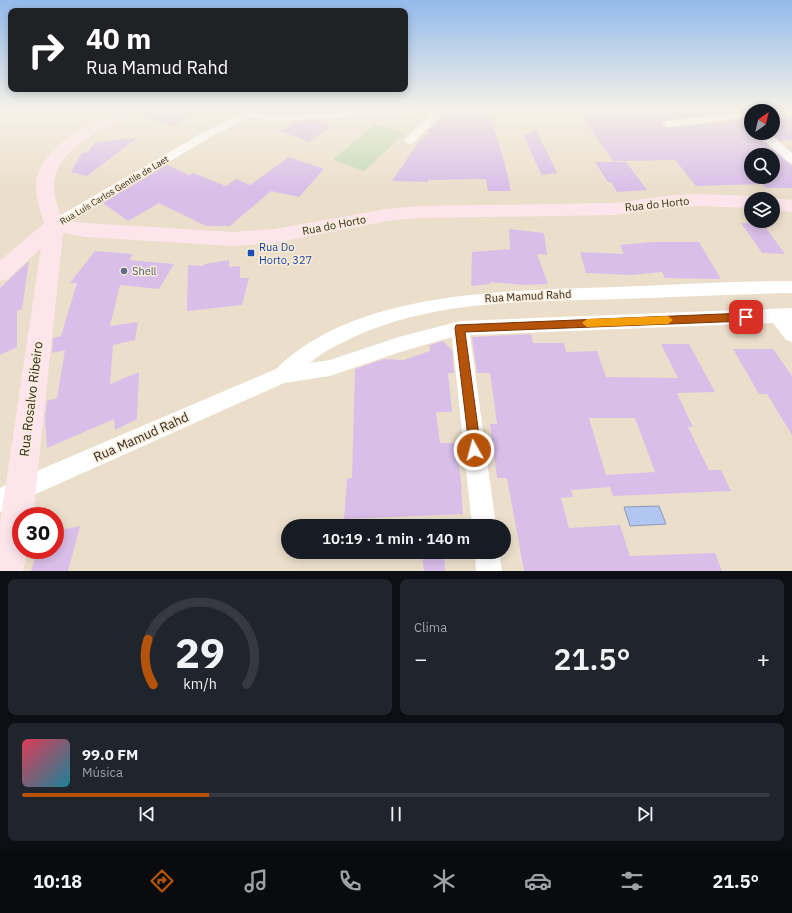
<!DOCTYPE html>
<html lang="pt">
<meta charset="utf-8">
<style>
body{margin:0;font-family:"IBM Plex Sans",sans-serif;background:#20242c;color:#f1f3f6;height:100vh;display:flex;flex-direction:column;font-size:15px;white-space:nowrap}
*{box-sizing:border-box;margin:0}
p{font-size:13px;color:#9ea1a6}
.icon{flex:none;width:22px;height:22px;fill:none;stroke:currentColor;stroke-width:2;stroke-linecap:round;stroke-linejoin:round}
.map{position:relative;height:571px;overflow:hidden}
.details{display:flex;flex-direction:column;gap:8px;padding:8px;background:#0d0f14;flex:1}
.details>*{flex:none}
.guide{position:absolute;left:8px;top:8px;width:400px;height:84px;border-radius:8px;box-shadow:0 2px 10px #0003;background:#202124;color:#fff;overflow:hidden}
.needle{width:26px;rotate:34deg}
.controls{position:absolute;left:744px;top:104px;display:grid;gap:8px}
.controls a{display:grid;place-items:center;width:36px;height:36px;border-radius:50%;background:#171b24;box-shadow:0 2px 10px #0003;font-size:20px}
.speed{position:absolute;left:12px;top:507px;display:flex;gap:8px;font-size:20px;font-weight:700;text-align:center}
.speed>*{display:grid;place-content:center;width:52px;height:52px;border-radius:50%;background:#171b24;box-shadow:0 2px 10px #0003;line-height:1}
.speed .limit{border:6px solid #d22;background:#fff;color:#111}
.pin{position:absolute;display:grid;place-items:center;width:34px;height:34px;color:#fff;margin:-17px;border-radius:8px;box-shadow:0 2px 6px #0006}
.me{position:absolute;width:44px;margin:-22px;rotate:353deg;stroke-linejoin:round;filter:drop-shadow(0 0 3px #0008)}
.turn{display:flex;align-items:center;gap:14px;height:84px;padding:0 12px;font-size:18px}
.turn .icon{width:52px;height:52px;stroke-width:2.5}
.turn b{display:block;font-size:28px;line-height:34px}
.big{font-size:30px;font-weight:600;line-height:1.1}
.details .tile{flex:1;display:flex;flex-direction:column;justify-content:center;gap:6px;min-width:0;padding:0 14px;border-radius:8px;background:#20242c}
.details .dial{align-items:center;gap:0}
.dial svg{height:104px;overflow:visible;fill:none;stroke:#363941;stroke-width:7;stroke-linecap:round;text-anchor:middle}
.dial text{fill:#f1f3f6;stroke:none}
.song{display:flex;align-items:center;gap:12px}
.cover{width:48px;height:48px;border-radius:6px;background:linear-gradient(135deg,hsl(350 70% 55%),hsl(190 70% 35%))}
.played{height:4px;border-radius:2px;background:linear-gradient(90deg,#b45309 25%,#363941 25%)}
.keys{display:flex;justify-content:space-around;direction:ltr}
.heat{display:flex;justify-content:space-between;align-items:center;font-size:22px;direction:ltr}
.details .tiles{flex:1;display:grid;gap:8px;grid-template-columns:1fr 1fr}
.tile:last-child{grid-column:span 2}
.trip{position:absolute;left:281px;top:519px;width:230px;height:40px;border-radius:20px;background:#171b24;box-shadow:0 2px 10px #0003;font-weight:600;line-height:40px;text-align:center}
.dock{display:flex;height:64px;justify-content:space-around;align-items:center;background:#090b0e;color:#9ea1a6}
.dock .icon{width:28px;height:28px}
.dock .on{color:#b45309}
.dock b{font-size:18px;color:#f1f3f6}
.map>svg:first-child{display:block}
.green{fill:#c4dab4}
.water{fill:#b2c6f2;stroke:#8b98b4}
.building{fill:#d9bee9;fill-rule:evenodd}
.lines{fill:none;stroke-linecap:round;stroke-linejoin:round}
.street{fill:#fff;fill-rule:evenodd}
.secondary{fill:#fee5ec;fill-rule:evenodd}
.route{fill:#b45309;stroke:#753606}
.slow{fill:#f59e0b}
.transit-dot{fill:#1a4fb4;stroke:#f8ecd8;stroke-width:1.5}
.service-dot{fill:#5c6f8a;stroke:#f8ecd8;stroke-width:1.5}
.labels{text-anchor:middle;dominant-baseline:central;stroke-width:3;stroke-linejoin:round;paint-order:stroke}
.far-street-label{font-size:9px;fill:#302b23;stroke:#f8ecd8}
.street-label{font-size:11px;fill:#302b23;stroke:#f8ecd8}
.transit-label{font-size:11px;fill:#164399;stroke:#f8ecd8;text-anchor:start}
.service-label{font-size:11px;fill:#4e5e75;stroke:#f8ecd8;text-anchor:start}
.near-street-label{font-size:13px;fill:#302b23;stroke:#f8ecd8}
</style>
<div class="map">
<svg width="792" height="571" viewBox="0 0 792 571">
<rect width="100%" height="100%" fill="#ebdfcb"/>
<polygon class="green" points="375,124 405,133 364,171 333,160"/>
<polygon class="water" points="659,506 666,524 630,526 624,507"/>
<g class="building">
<polygon points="138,110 203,110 171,127 138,112"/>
<polygon points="445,110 488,110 505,164 511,191 488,191 486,179 428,180 428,182 392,181 418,143 430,132 427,131 440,119"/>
<path d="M578 110H725L728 112 667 120 661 125 667 128 751 119V133H755L792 166V188H766L762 184 696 186 675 160 613 161ZM751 155H773V177H751Z"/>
<polygon points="792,116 792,140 780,141 771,133 773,133 773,119"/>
<polygon points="315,120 331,126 309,142 280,131 292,124 290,122"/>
<polygon points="536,130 557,173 542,175 533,157 524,135"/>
<polygon points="137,138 87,176 71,172 82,153 88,152 95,142"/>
<polygon points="289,157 324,169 299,197 271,191 230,226 206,226 159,203 128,221 103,203 167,165 189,175 193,173 226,186 236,179 250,185"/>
<polygon points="595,162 626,162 647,190 617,192 611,182 608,182"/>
<polygon points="741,223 763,224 785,254 762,253"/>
<polygon points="509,229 544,233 547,255 537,254 548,284 524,285 490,282 490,284 471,286 472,252 510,249"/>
<polygon points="653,242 699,242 721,279 665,278 662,272 631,275 586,273 580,252 624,254 620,245"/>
<polygon points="95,251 133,254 129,260 174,264 159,289 120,285 110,326 138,322 135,340 113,345 110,384 139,372 137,419 115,430 114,419 47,448 45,418 47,401 57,398 65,350 52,353 53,338 61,336 77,283 70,283"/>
<polygon points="229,260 229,267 240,266 240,278 249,278 242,305 187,311 188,265 203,266 205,264"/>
<polygon points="29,261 22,309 17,311 17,347 0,355 0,288"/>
<path d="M531 334 533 343H564L566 352 597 351 606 377 678 378 661 344H689L715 392 677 393 693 427H688L709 470H721L731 491 613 496 610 487 571 490 573 497 561 498 569 528 620 525 630 556 715 553 722 571H524L507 478H497L490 424H497L490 373H477L472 337ZM589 418H635L655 472 606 475Z"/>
<polygon points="443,341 452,350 454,373 448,373 452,412 436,412 440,443 456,443 462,490 461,490 463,514 344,519 347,479 352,478 355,369 384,359 404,360 430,351 430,345"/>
<polygon points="733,349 773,349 792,376 792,435 767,394 759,394"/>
<polygon points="80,526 68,571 31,571 38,550 55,550 55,531"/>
<polygon points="444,552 445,571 424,571 422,555"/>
</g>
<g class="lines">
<g class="street">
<polygon points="250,110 264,110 262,113 275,115 367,110 444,110 439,118 413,143 409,144 403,141 405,139 432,113 275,121 252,117 212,136 59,228 49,228 47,225 49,222 204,132"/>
<polygon points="769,110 792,110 792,113 773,115 773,111"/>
<polygon points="752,111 751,117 667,127 662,124 667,121"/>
<polygon points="756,133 769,133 792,153 792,163 788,162"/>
<path d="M792 281V293C734 294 677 297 619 299 528 302 429 299 346 341 333 347 321 353 310 363L330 360 399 337 460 321 792 308V342L786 340 773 323 470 335 496 526H472L452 337 400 352 330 376 284 383 27 498 0 512V488L11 482 276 369C357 289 510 291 616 287 675 285 733 281 792 281Z"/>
<polygon points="475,552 499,552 502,571 476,571"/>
</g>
<g class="secondary">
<path d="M118 110H137L135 113C106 127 54 149 54 187 54 198 59 209 62 220L85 223 233 232 275 229 387 209 419 206 616 203 674 195 697 194 751 196 758 199H751V208L697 206 674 207 616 215 419 218 387 221 275 243 233 246 85 237 63 233 33 516H21V550H28L23 571H0V523L41 248 8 279 0 281V261L44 223C41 212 36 199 36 187 38 147 87 125 118 110Z"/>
<polygon points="773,198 792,200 792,212 773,210 773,199 770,199"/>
</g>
</g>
<linearGradient id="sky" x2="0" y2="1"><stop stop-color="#92bbec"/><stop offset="0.58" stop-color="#f6f1e8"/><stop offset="1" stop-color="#f6f1e8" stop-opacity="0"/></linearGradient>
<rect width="792" height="190" fill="url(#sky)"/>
<polygon class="route" points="746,313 751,317 746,321 465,332 481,450 479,454 474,456 470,454 455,328 456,325"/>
<polygon class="slow" points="668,316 673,320 668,324 587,327 582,323 587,319"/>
<rect class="transit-dot" x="247" y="249" width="8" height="8" rx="2"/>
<circle class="service-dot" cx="124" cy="271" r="4"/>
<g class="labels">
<g class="far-street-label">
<text transform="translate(114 190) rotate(-31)">Rua Luís Carlos Gentile de Laet</text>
</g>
<g class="street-label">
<text transform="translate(657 204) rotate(-6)">Rua do Horto</text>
<text transform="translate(334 225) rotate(-11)">Rua do Horto</text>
<text transform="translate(528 296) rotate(-3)">Rua Mamud Rahd</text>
</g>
<g class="transit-label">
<text x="259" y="247">Rua Do<tspan x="259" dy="13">Horto, 327</tspan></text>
</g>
<g class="service-label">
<text x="132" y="271">Shell</text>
</g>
<g class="near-street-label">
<text transform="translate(31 399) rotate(-83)">Rua Rosalvo Ribeiro</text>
<text transform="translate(141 437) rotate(-24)">Rua Mamud Rahd</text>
</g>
</g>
</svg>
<div class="controls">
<a><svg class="needle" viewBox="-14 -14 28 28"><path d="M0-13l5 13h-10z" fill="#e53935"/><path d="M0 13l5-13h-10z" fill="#9ea1a6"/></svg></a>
<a><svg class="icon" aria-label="search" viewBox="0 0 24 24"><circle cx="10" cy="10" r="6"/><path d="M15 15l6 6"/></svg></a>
<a><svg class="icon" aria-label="layers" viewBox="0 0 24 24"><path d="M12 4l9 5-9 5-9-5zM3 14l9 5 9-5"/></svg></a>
</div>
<div class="speed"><div class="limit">30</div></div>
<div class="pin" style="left:746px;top:317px;background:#d93025"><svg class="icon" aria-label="arrive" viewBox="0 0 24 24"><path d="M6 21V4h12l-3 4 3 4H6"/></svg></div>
<svg class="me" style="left:474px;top:450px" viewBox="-20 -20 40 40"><circle r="17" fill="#b45309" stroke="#fff" stroke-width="3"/><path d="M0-11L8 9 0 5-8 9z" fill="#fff"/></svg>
<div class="trip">10:19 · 1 min · 140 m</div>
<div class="guide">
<div class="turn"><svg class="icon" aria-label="right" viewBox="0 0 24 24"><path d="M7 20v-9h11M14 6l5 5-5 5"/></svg><div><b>40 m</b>Rua Mamud Rahd</div></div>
</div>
</div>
<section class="details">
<div class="tiles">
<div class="tile dial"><svg viewBox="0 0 100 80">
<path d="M14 69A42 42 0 1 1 86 69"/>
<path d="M14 69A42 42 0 0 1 10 34" stroke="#b45309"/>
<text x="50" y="56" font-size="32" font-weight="700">29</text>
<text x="50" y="72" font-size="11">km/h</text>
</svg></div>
<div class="tile"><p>Clima</p>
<div class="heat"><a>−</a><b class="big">21.5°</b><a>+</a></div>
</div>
<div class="tile">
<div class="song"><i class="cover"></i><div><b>99.0 FM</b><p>Música</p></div></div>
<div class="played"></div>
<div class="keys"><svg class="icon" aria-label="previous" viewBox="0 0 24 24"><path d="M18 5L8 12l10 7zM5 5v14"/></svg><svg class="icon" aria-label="pause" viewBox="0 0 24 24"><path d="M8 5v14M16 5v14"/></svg><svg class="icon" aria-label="next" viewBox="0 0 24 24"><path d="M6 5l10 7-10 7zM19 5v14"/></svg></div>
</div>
</div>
</section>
<nav class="dock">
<b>10:18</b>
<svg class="icon on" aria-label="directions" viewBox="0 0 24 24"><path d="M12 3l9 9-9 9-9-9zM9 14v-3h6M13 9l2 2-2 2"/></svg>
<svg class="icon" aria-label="music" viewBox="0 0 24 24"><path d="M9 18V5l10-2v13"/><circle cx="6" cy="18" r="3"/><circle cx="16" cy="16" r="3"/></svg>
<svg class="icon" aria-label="phone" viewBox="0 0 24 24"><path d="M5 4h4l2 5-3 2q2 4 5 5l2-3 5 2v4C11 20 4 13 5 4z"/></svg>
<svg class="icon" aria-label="climate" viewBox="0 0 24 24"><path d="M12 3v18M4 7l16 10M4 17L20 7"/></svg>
<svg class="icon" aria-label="car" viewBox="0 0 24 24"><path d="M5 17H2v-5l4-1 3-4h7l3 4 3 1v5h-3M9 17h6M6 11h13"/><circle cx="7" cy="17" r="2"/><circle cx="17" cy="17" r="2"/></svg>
<svg class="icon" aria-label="filters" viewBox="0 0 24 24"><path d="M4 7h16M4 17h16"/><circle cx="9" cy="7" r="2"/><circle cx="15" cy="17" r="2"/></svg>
<b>21.5°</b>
</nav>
